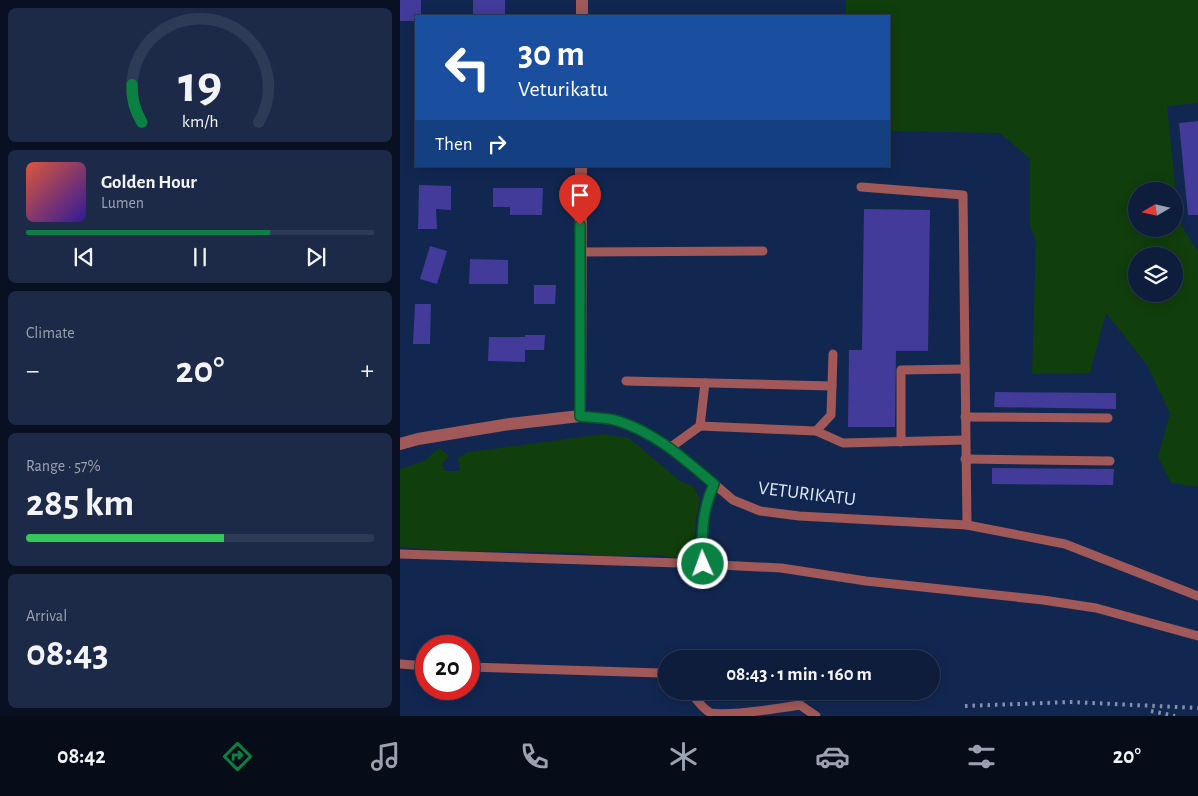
<!DOCTYPE html>
<meta charset="utf-8">
<style>
body{margin:0;font-family:"Alegreya Sans",sans-serif;background:#1c2a47;color:#f1f3f6;height:100vh;display:flex;flex-direction:column;font-size:19px;white-space:nowrap}
*{box-sizing:border-box;margin:0}
p{font-size:16px;color:#9ba2af}
.icon{flex:none;width:28px;height:28px;fill:none;stroke:currentColor;stroke-width:2;stroke-linecap:round;stroke-linejoin:round}
.map{position:relative;flex:1;overflow:hidden}
.panel{display:flex;flex-direction:column;gap:8px;padding:8px;background:#081021;width:400px}
.panel>*{flex:none}
.top-card{position:absolute;left:15px;top:15px;width:475px;height:152px;border-radius:0px;box-shadow:0 2px 12px #0003,0 0 0 1px #2e3b56;background:#1a4fa0;color:#fff;overflow:hidden}
.needle{width:32px;rotate:261deg}
.fabs{position:absolute;left:728px;top:182px;display:grid;gap:10px}
.fabs a{display:grid;place-items:center;width:55px;height:55px;border-radius:50%;background:#0e1d3c;box-shadow:0 2px 12px #0003,0 0 0 1px #2e3b56;font-size:25px}
.speed{position:absolute;left:15px;top:635px;display:flex;gap:10px;font-size:25px;font-weight:700;text-align:center}
.speed>*{display:grid;place-content:center;width:65px;height:65px;border-radius:50%;background:#0e1d3c;box-shadow:0 2px 12px #0003,0 0 0 1px #2e3b56;line-height:1}
.speed .limit{border:8px solid #d22;background:#fff;color:#111}
.pin{position:absolute;display:grid;place-items:center;width:42px;height:42px;color:#fff;margin:-51px -21px;border-radius:50% 50% 50% 0;rotate:-45deg;box-shadow:0 0 5px #0007}
.pin .icon{rotate:45deg}
.me{position:absolute;width:55px;margin:-28px;rotate:358deg;stroke-linejoin:round;filter:drop-shadow(0 0 4px #0008)}
.turn{display:flex;align-items:center;gap:18px;height:105px;padding:0 20px;font-size:22px}
.turn .icon{width:65px;height:65px;stroke-width:2.5}
.turn b{display:block;font-size:35px;line-height:42px}
.then{display:flex;align-items:center;height:48px;padding:0 20px;background:#0003;gap:10px;font-size:19px}
.big{font-size:38px;font-weight:700;line-height:1.1}
.panel .tile{flex:1;display:flex;flex-direction:column;justify-content:center;gap:8px;min-width:0;padding:0 18px;border-radius:8px;background:#1c2a47}
.panel .dial{align-items:center;gap:0}
.dial svg{height:130px;overflow:visible;fill:none;stroke:#2e3b56;stroke-width:7;stroke-linecap:round;text-anchor:middle}
.dial text{fill:#f1f3f6;stroke:none}
.song{display:flex;align-items:center;gap:15px}
.cover{width:60px;height:60px;border-radius:8px;background:linear-gradient(135deg,hsl(10 70% 55%),hsl(250 70% 35%))}
.played{height:5px;border-radius:2px;background:linear-gradient(90deg,#0b8043 70%,#2e3b56 70%)}
.keys{display:flex;justify-content:space-around;direction:ltr}
.heat{display:flex;justify-content:space-between;align-items:center;font-size:28px;direction:ltr}
.charge{height:8px;border-radius:4px;background:linear-gradient(90deg,#34c759 57%,#2e3b56 0)}
.trip{position:absolute;left:258px;top:650px;width:282px;height:50px;border-radius:25px;background:#0e1d3c;box-shadow:0 2px 12px #0003,0 0 0 1px #2e3b56;font-weight:700;line-height:50px;text-align:center}
.menu{display:flex;height:80px;justify-content:space-around;align-items:center;background:#060c18;color:#9ba2af}
.menu .icon{width:35px;height:35px}
.menu .current{color:#0b8043}
.menu b{font-size:22px;color:#f1f3f6}
main{display:flex;flex:1;min-height:0}
.map>svg:first-child{display:block}
.green{fill:#113e0d;fill-rule:evenodd}
.building{fill:#433b99}
.lines{fill:none;stroke-linecap:round;stroke-linejoin:round}
.service{stroke:#a05958;stroke-width:9}
.minor{stroke:#a05958;stroke-width:12}
.tertiary{stroke:#a05958;stroke-width:12}
.rail{stroke:#8391ad;stroke-width:4;stroke-dasharray:2.5 5;stroke-linecap:butt}
.route-casing{stroke:#07532c;stroke-width:12}
.route{stroke:#0b8043;stroke-width:9}
.labels{text-anchor:middle;dominant-baseline:central;stroke-width:5;stroke-linejoin:round;paint-order:stroke}
.street-label{font-size:19px;fill:#e1eafa;stroke:#122750}
</style>
<main>
<section class="panel">
<div class="tile dial"><svg viewBox="0 0 100 80">
<path d="M14 69A42 42 0 1 1 86 69"/>
<path d="M14 69A42 42 0 0 1 8 46" stroke="#0b8043"/>
<text x="50" y="56" font-size="32" font-weight="700">19</text>
<text x="50" y="72" font-size="11">km/h</text>
</svg></div>
<div class="tile">
<div class="song"><i class="cover"></i><div><b>Golden Hour</b><p>Lumen</p></div></div>
<div class="played"></div>
<div class="keys"><svg class="icon" aria-label="previous" viewBox="0 0 24 24"><path d="M18 5L8 12l10 7zM5 5v14"/></svg><svg class="icon" aria-label="pause" viewBox="0 0 24 24"><path d="M8 5v14M16 5v14"/></svg><svg class="icon" aria-label="next" viewBox="0 0 24 24"><path d="M6 5l10 7-10 7zM19 5v14"/></svg></div>
</div>
<div class="tile"><p>Climate</p>
<div class="heat"><a>−</a><b class="big">20°</b><a>+</a></div>
</div>
<div class="tile"><p>Range · 57%</p><b class="big">285 km</b><div class="charge"></div></div>
<div class="tile"><p>Arrival</p><b class="big">08:43</b></div>
</section>
<div class="map">
<svg width="798" height="716" viewBox="0 0 798 716">
<rect width="100%" height="100%" fill="#122750"/>
<g class="green">
<path d="M446 0H798V103L767 106 777 204 782 227 798 252V487L771 483 758 457 770 413 747 365 706 313 690 373 632 374 636 241 630 226V159L600 133 489 131V16H446ZM736 191H774V229H736ZM774 256V294H736V256Z"/>
<polygon points="204,434 229,438 280,481 294,487 300,500 296,519 294,553 284,557 272,558 261,555 207,557 182,553 52,551 0,547 0,469 24,461 39,448 49,456 42,464 45,471 60,471 58,458 68,452"/>
</g>
<g class="building">
<polygon points="0,0 21,0 21,16 16,16 16,21 0,21"/>
<rect x="73" y="0" width="32" height="16"/>
<polygon points="798,121 798,215 788,215 779,123"/>
<polygon points="19,185 51,186 51,210 36,209 37,229 18,229"/>
<polygon points="93,188 143,188 142,215 110,215 110,207 93,207"/>
<polygon points="464,209 530,210 528,351 496,351 495,427 448,427 449,350 462,350"/>
<polygon points="30,246 47,251 37,284 20,279"/>
<polygon points="70,259 108,260 108,284 69,284"/>
<polygon points="134,285 156,285 155,304 134,304"/>
<polygon points="15,304 31,304 30,344 13,344"/>
<polygon points="125,335 145,335 144,350 125,350 125,362 88,361 89,337 125,337"/>
<polygon points="595,392 716,393 716,409 594,407"/>
<polygon points="592,468 714,469 713,485 592,484"/>
</g>
<g class="lines">
<g class="service">
<polyline points="461,187 563,195 567,525"/>
<polyline points="180,252 363,251"/>
<polyline points="226,381 432,386"/>
<polyline points="180,416 217,421 251,436 271,447 333,500 360,511 399,516 567,525 665,544 798,596"/>
<polyline points="565,417 708,418"/>
<polyline points="300,426 416,431 443,443 565,440"/>
<polyline points="416,431 431,415 433,354"/>
<polyline points="501,442 501,370 565,369"/>
<polyline points="271,447 300,426 305,383"/>
<polyline points="565,459 710,461"/>
<polyline points="0,554 279,563 381,568 466,581 643,600 696,608 798,636"/>
<path d="M303 564C301 536 302 510 314 484"/>
<polyline points="0,664 26,666"/>
<polyline points="69,667 261,673 266,676"/>
<path d="M289 691C296 698 302 709 311 713 327 716 381 708 400 705L416 716"/>
</g>
<g class="minor">
<polyline points="182,16 182,0"/>
<polyline points="180,416 181,166"/>
</g>
<polyline class="tertiary" points="0,444 18,439 110,424 180,416"/>
<g class="rail">
<polyline points="565,706 671,702 798,708"/>
<polyline points="751,711 775,716"/>
</g>
</g>
<g class="lines">
<g class="route-casing">
<path id="route" d="M180 225V416C192 418 206 417 218 421 256 433 284 459 314 484 302 510 301 536 303 564"/>
</g>
<use href="#route" class="route"/>
</g>
<g class="labels">
<g class="street-label">
<text transform="translate(407 494) rotate(7)">VETURIKATU</text>
</g>
</g>
</svg>
<div class="fabs">
<a><svg class="needle" viewBox="-14 -14 28 28"><path d="M0-13l5 13h-10z" fill="#e53935"/><path d="M0 13l5-13h-10z" fill="#9ba2af"/></svg></a>
<a><svg class="icon" aria-label="layers" viewBox="0 0 24 24"><path d="M12 4l9 5-9 5-9-5zM3 14l9 5 9-5"/></svg></a>
</div>
<div class="speed"><div class="limit">20</div></div>
<div class="pin" style="left:180px;top:225px;background:#d93025"><svg class="icon" aria-label="arrive" viewBox="0 0 24 24"><path d="M6 21V4h12l-3 4 3 4H6"/></svg></div>
<svg class="me" style="left:303px;top:564px" viewBox="-20 -20 40 40"><circle r="17" fill="#0b8043" stroke="#fff" stroke-width="3"/><path d="M0-11L8 9 0 5-8 9z" fill="#fff"/></svg>
<div class="trip">08:43 · 1 min · 160 m</div>
<div class="top-card">
<div class="turn"><svg class="icon" aria-label="left" viewBox="0 0 24 24"><path d="M17 20v-9H6M10 6l-5 5 5 5"/></svg><div><b>30 m</b>Veturikatu</div></div>
<div class="then">Then<svg class="icon" aria-label="right" viewBox="0 0 24 24"><path d="M7 20v-9h11M14 6l5 5-5 5"/></svg></div>
</div>
</div>
</main>
<nav class="menu">
<b>08:42</b>
<svg class="icon current" aria-label="directions" viewBox="0 0 24 24"><path d="M12 3l9 9-9 9-9-9zM9 14v-3h6M13 9l2 2-2 2"/></svg>
<svg class="icon" aria-label="music" viewBox="0 0 24 24"><path d="M9 18V5l10-2v13"/><circle cx="6" cy="18" r="3"/><circle cx="16" cy="16" r="3"/></svg>
<svg class="icon" aria-label="phone" viewBox="0 0 24 24"><path d="M5 4h4l2 5-3 2q2 4 5 5l2-3 5 2v4C11 20 4 13 5 4z"/></svg>
<svg class="icon" aria-label="climate" viewBox="0 0 24 24"><path d="M12 3v18M4 7l16 10M4 17L20 7"/></svg>
<svg class="icon" aria-label="car" viewBox="0 0 24 24"><path d="M5 17H2v-5l4-1 3-4h7l3 4 3 1v5h-3M9 17h6M6 11h13"/><circle cx="7" cy="17" r="2"/><circle cx="17" cy="17" r="2"/></svg>
<svg class="icon" aria-label="filters" viewBox="0 0 24 24"><path d="M4 7h16M4 17h16"/><circle cx="9" cy="7" r="2"/><circle cx="15" cy="17" r="2"/></svg>
<b>20°</b>
</nav>
